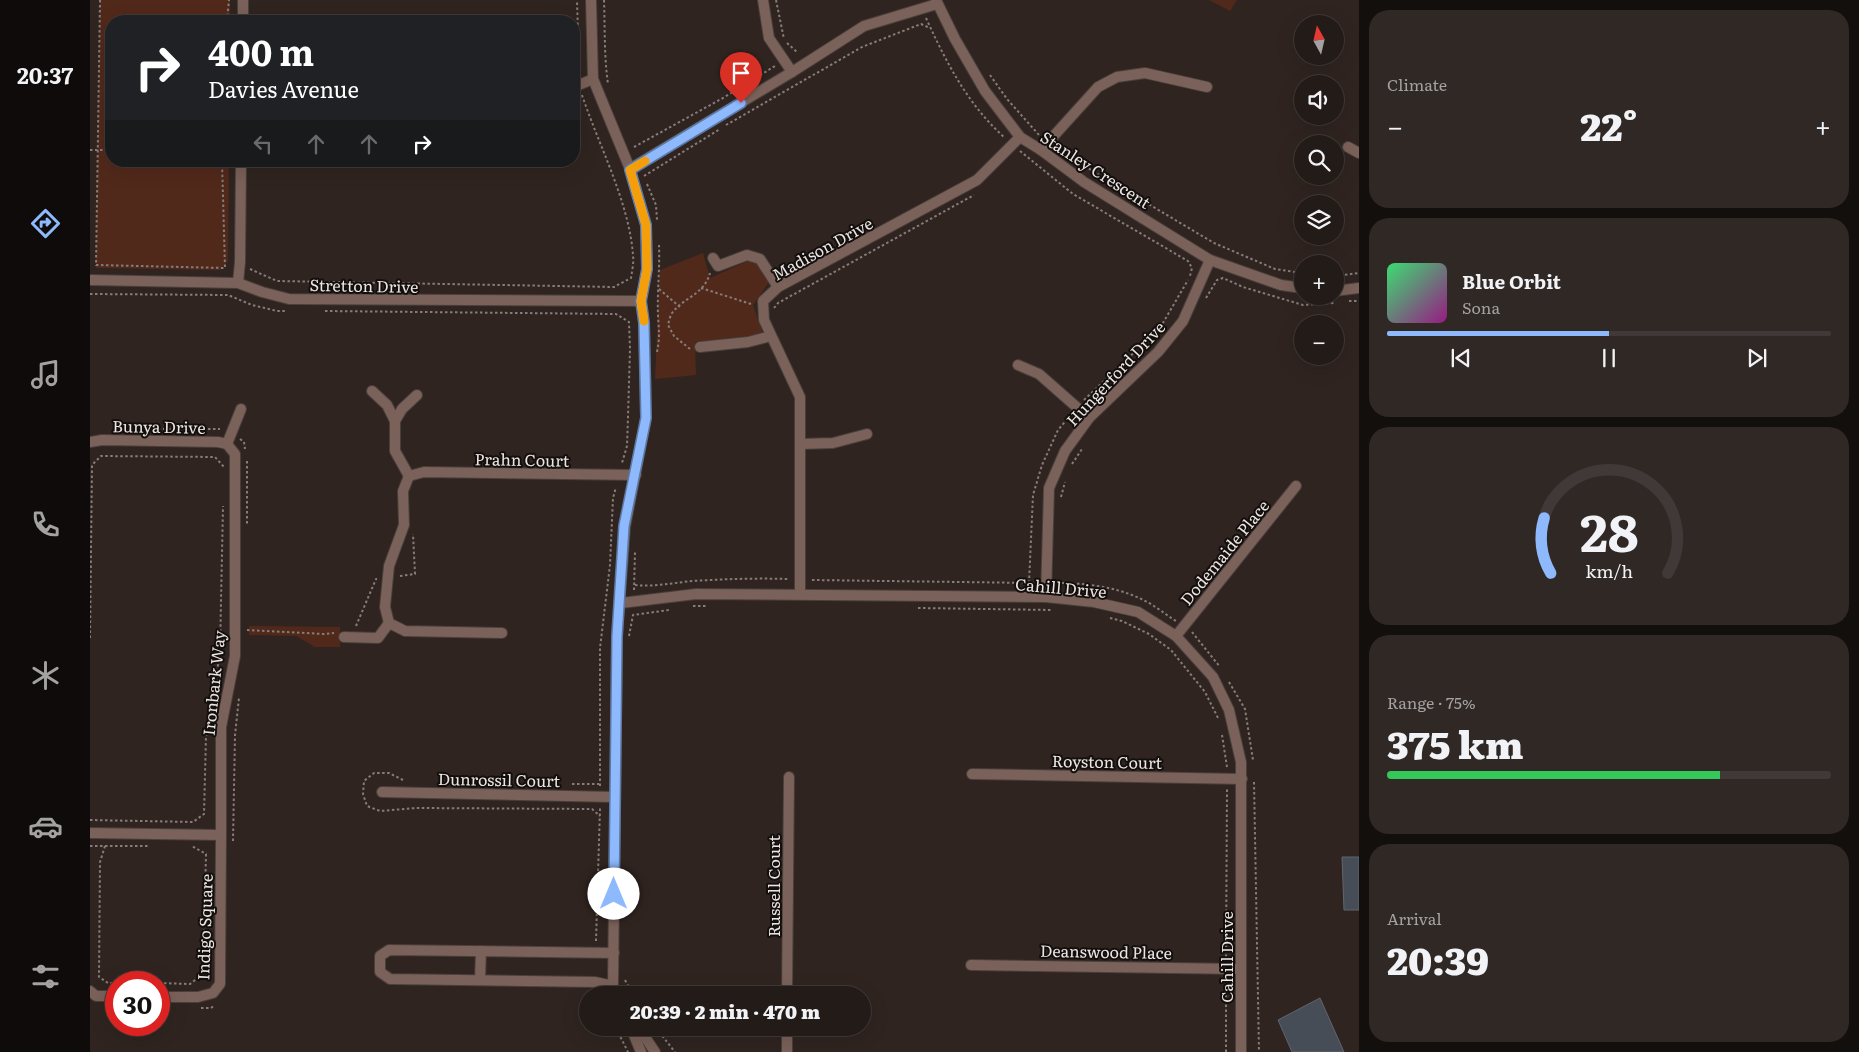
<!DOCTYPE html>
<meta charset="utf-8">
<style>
body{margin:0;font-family:Literata,serif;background:#2f2825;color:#f1f3f6;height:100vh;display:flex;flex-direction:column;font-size:19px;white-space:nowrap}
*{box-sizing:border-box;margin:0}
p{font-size:16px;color:#a3a1a2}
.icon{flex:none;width:28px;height:28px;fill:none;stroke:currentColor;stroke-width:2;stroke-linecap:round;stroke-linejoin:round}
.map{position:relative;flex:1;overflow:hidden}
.sheet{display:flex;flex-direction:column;gap:10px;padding:10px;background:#130f0d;width:500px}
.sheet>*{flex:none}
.banner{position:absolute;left:15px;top:15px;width:475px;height:152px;border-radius:20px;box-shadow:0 5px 20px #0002,0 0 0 1px #403937;background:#202124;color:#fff;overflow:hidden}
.needle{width:32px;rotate:352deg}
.fabs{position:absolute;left:1204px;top:15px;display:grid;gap:10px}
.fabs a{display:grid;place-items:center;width:50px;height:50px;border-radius:50%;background:#231b18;box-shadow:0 5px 20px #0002,0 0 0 1px #403937;font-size:25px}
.speed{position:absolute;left:15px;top:971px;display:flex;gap:10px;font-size:25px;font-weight:700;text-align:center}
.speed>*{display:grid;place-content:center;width:65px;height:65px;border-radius:50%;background:#231b18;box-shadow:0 5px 20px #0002,0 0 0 1px #403937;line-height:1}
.speed .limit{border:8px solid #d22;background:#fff;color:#111}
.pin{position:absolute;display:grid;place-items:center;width:42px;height:42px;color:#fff;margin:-51px -21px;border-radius:50% 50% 50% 0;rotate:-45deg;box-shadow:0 0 5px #0007}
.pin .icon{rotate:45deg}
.me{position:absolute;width:55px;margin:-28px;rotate:0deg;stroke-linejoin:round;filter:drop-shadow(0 0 4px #0008)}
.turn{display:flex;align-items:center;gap:18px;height:105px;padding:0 20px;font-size:22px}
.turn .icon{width:65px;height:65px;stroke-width:2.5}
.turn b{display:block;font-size:35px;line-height:42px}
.lanes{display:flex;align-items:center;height:48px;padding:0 20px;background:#0003;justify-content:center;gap:25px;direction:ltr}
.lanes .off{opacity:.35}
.big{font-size:38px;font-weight:800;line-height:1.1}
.sheet .widget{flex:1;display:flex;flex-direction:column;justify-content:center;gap:8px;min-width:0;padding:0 18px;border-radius:20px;background:#2f2825}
.sheet .dial{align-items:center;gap:0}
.dial svg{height:130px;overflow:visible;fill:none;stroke:#403937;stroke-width:7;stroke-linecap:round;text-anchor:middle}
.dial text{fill:#f1f3f6;stroke:none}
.song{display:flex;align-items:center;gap:15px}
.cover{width:60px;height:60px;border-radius:8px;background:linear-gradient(135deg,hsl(140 70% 55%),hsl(310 70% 35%))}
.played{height:5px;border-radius:2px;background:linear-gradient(90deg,#8eb9fd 50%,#403937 50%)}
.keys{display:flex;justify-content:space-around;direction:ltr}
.heat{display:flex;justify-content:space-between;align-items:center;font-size:28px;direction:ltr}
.charge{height:8px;border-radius:4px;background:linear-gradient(90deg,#34c759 75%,#403937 0)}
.trip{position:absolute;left:489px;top:986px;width:292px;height:50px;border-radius:25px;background:#231b18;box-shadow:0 5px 20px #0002,0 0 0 1px #403937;font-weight:800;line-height:50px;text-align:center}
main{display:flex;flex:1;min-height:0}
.tab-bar{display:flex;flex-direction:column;width:90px;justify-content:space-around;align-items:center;background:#0e0b0a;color:#a3a1a2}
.tab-bar .icon{width:35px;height:35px}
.tab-bar .active{color:#8eb9fd}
.tab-bar b{font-size:22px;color:#f1f3f6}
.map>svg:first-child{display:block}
.green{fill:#51291b}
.building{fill:#474d56;stroke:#5f656f}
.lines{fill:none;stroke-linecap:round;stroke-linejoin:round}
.minor-casing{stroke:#493f3b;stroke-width:12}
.path{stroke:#867c79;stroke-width:2;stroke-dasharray:2.5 2.5;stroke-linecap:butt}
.minor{stroke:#7a6159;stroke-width:10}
.route-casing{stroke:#5c78a4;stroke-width:12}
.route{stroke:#8eb9fd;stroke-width:9}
.slow{stroke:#f59e0b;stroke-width:9}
.labels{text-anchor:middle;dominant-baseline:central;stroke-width:4;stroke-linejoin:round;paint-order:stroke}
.street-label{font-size:16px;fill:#ece5e3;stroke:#130f0d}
</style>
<main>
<nav class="tab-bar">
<b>20:37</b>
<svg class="icon active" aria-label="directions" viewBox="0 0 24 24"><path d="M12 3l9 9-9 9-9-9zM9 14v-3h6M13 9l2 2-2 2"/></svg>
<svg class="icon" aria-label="music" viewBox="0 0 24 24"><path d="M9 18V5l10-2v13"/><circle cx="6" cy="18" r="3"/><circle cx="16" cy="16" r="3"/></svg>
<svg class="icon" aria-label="phone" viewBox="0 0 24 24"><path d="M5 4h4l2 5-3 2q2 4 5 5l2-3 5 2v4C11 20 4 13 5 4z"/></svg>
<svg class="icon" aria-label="climate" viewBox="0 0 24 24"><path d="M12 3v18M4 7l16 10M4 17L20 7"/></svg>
<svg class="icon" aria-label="car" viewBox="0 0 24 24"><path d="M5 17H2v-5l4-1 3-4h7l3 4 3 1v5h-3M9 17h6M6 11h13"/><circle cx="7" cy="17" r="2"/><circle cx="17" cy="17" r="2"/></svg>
<svg class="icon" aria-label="filters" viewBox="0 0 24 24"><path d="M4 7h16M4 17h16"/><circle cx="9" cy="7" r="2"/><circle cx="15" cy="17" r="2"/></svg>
</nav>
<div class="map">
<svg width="1269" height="1052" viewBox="0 0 1269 1052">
<rect width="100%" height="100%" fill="#2f2420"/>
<g class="green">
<polygon points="10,0 140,0 140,21 21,21 21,161 139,161 138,261 130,270 6,268"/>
<polygon points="1119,0 1147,0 1140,11"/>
<polygon points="613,253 620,278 664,258 679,282 663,305 673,334 605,342 606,375 565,379 570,270"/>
<polygon points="159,626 250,627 250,647 225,647 206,636 159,635"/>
</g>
<g class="building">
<polygon points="1252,857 1269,857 1269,910 1254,910"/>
<polygon points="1230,998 1254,1052 1202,1052 1188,1020"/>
</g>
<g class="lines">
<g class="minor-casing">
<g id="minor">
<polyline points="501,0 503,79 540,169 556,225 557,269 551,301 554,323 556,418 535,527 527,636 523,986 527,995"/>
<polyline points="673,0 679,38 702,72"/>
<polyline points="846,0 865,39 895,91 930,137 951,150 994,182 1120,260 1191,285 1212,288"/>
<polyline points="153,21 153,0"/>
<polyline points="484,87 503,79"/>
<polyline points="1258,147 1269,153"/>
<polyline points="951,150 1008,87 1027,77 1055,73 1117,87"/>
<polyline points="540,169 702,72 774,26 847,4"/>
<polyline points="623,258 628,266 657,255 670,259 688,287"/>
<polyline points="0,280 148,283 172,292 199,299 551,301"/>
<polyline points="148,283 150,262 151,161"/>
<polyline points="1245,291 1269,288"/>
<polyline points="610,347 658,342 681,336"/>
<polyline points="928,365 949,374 999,418"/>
<polyline points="282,391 297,405 305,421"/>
<polyline points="0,442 12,440 128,442 137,444"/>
<polyline points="137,444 151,409"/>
<polyline points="710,444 743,443 777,434"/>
<polyline points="319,476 305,451 305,421 312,409 327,395"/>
<polyline points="710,594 710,397 674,320 673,301 688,287 887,180 930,137"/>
<polyline points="956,597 959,488 975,451 999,418 1068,352 1093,321 1120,260"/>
<polyline points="531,603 606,594 956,597 1004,602 1048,612 1086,636 1123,677 1139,710 1151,762 1151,1052"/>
<polyline points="412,633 315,631 299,623 295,607 299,566 314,525 313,491 319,476 334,472 546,475"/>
<polyline points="1086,636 1206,486"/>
<polyline points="254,637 288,638 299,623"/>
<polyline points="882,774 1152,779"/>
<polyline points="292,792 525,797"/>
<polyline points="0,833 131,835 131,727 145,656 145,454 137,444"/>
<polyline points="881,965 1151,969"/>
<polyline points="390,980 391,951"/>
<polyline points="523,986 505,982 300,979 290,972 290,956 299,950 524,953"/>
<polyline points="0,991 6,996 26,996"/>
<polyline points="697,995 699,777"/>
<polyline points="69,997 108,997 123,993 130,984 131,835"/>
<polyline points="541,1028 551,1052"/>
<polyline points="549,1028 565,1052"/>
<polyline points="697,1052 697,1028"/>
</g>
</g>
<g class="path">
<polyline points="10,0 6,265 135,268 132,161"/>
<path d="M514 0C515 28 514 56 518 84"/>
<polyline points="686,0 694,39"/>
<path d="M836 18C856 62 878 105 915 138"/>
<polyline points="137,21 139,0"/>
<polyline points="697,43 708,53"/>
<polyline points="485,74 489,67 487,0"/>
<polyline points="900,75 917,99 949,135"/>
<polyline points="636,125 772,47 831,24 840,28"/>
<polyline points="544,147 633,98 685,66"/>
<polyline points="0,150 21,150"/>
<polyline points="930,151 983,194 1098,261 1102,268 1100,276"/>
<polyline points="986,161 1124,243 1185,269 1212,273"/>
<polyline points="554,176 630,129"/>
<polyline points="557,184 566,205 567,220"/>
<path d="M160 269 187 281 524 287 541 278C542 271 544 263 543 255 539 202 509 146 492 95"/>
<polyline points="1245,276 1269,273"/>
<polyline points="611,288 661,304"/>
<polyline points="569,289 590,307"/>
<polyline points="0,294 138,295 162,305 187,311 197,311"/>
<polyline points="1116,298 1127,280 1133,278 1153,287 1213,305 1244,303"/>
<polyline points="1259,301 1269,301"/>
<polyline points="684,308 688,303 884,195"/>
<polyline points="235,311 526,314 539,322 540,349 538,417 537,446 532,463"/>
<path d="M600 349 584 336 578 325C579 321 580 316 582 313 594 297 614 295 620 273"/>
<path d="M567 352C570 336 569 332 568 316 567 292 570 269 569 245"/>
<polyline points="994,400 1070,328 1098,280"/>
<polyline points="68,429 130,429"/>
<polyline points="150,439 154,442 155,449"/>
<polyline points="157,461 157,526"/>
<polyline points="982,464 992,449"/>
<polyline points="971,497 975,482"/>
<polyline points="310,576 325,574 323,534"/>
<polyline points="722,580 944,583"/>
<polyline points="939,583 943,495 952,465 968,430 979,417"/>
<path d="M967 583C996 583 1030 587 1057 602 1067 607 1076 615 1086 621"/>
<path d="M545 585C564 587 583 583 602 581 635 579 667 578 699 579"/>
<polyline points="544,590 545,552"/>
<polyline points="603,606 618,606"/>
<polyline points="828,608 963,610"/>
<polyline points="1020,618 1032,621 1059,634 1081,650 1115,692 1129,720"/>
<polyline points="266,626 286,579 287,579"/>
<polyline points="157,630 234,634 244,633"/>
<polyline points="1102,632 1130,667"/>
<polyline points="539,636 543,615 579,610"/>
<polyline points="0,638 2,465 11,456 125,457 134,467"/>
<polyline points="1139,682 1155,709 1163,760"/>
<polyline points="1132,735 1137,767"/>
<polyline points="313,780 299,773 284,773 274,781 273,794 277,806 290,811 326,808 502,809 510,816"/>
<polyline points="1164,782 1169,1052"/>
<polyline points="482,784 509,784"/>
<polyline points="510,786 510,648 520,565 523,498 526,487"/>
<polyline points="0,820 103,822 114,814 116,736 123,703 130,650 133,506"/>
<polyline points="143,841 145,735 149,698"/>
<polyline points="0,846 58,846"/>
<polyline points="15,846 10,862 9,977 18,983 26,983"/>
<polyline points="506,941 510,808"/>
<polyline points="1136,957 1137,789"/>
<polyline points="535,980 543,995"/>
<polyline points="69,983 100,984 113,974 116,854 102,846"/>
<polyline points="111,1008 121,1008 125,1005"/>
<polyline points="526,1028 538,1052"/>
<polyline points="566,1028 585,1052"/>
<polyline points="1136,1052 1136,979"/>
</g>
<use href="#minor" class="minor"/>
</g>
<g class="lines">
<g class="route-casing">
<polyline id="route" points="524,894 527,636 534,526 556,418 554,323 551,301 557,269 556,225 540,170 651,103"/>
</g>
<use href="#route" class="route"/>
<polyline class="slow" points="554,321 551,301 557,269 556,225 540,170 555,161"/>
</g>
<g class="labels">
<g class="street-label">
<text transform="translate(1006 169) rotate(33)">Stanley Crescent</text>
<text transform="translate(732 248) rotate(-29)">Madison Drive</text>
<text transform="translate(274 285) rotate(1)">Stretton Drive</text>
<text transform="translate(1025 373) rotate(-47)">Hungerford Drive</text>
<text transform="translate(69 426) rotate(1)">Bunya Drive</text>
<text transform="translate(432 459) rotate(1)">Prahn Court</text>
<text transform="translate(1134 552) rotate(-51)">Dodemaide Place</text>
<text transform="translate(971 587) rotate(5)">Cahill Drive</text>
<text transform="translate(123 683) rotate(-84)">Ironbark Way</text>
<text transform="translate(1017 761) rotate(1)">Royston Court</text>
<text transform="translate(409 779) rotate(1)">Dunrossil Court</text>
<text transform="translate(683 886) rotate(-90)">Russell Court</text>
<text transform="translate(114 927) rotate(-88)">Indigo Square</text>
<text transform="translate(1016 951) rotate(1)">Deanswood Place</text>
<text transform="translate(1136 957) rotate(-90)">Cahill Drive</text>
</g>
</g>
</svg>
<div class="fabs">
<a><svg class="needle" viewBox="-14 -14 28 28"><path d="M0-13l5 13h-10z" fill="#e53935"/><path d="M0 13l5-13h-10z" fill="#a3a1a2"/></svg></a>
<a><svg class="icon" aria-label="sound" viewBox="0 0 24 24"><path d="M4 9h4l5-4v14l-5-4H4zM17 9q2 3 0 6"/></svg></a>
<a><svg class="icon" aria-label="search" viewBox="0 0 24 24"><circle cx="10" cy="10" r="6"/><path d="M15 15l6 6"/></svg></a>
<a><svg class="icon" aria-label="layers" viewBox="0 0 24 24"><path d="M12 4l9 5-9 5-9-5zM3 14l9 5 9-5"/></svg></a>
<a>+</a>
<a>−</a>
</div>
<div class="speed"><div class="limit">30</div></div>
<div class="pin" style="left:651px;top:103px;background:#d93025"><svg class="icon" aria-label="arrive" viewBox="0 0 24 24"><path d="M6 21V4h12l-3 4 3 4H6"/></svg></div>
<svg class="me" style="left:524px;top:894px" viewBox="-20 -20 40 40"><circle r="19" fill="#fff"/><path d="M0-13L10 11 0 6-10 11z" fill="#8eb9fd"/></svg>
<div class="trip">20:39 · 2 min · 470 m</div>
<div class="banner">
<div class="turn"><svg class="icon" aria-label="right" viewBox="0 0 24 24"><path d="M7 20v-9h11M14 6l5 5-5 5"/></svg><div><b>400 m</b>Davies Avenue</div></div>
<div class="lanes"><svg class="icon off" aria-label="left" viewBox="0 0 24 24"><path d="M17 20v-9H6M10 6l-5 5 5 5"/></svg><svg class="icon off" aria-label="ahead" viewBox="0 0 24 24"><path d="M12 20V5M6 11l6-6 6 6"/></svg><svg class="icon off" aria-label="ahead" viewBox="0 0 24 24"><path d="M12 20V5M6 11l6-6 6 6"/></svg><svg class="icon" aria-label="right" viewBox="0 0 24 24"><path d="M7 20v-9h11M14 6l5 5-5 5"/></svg></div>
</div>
</div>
<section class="sheet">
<div class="widget"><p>Climate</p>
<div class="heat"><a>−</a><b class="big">22°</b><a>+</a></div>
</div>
<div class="widget">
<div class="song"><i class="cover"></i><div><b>Blue Orbit</b><p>Sona</p></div></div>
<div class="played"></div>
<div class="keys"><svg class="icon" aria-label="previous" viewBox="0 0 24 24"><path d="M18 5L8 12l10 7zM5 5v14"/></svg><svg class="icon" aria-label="pause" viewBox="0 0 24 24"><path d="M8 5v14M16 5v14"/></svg><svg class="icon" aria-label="next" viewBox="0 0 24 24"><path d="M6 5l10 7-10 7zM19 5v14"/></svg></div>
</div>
<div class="widget dial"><svg viewBox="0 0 100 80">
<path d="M14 69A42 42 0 1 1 86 69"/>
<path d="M14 69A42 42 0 0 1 10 35" stroke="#8eb9fd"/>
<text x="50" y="56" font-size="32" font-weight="700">28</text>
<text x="50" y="72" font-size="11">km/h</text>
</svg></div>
<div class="widget"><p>Range · 75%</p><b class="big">375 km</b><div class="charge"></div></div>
<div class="widget"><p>Arrival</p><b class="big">20:39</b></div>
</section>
</main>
